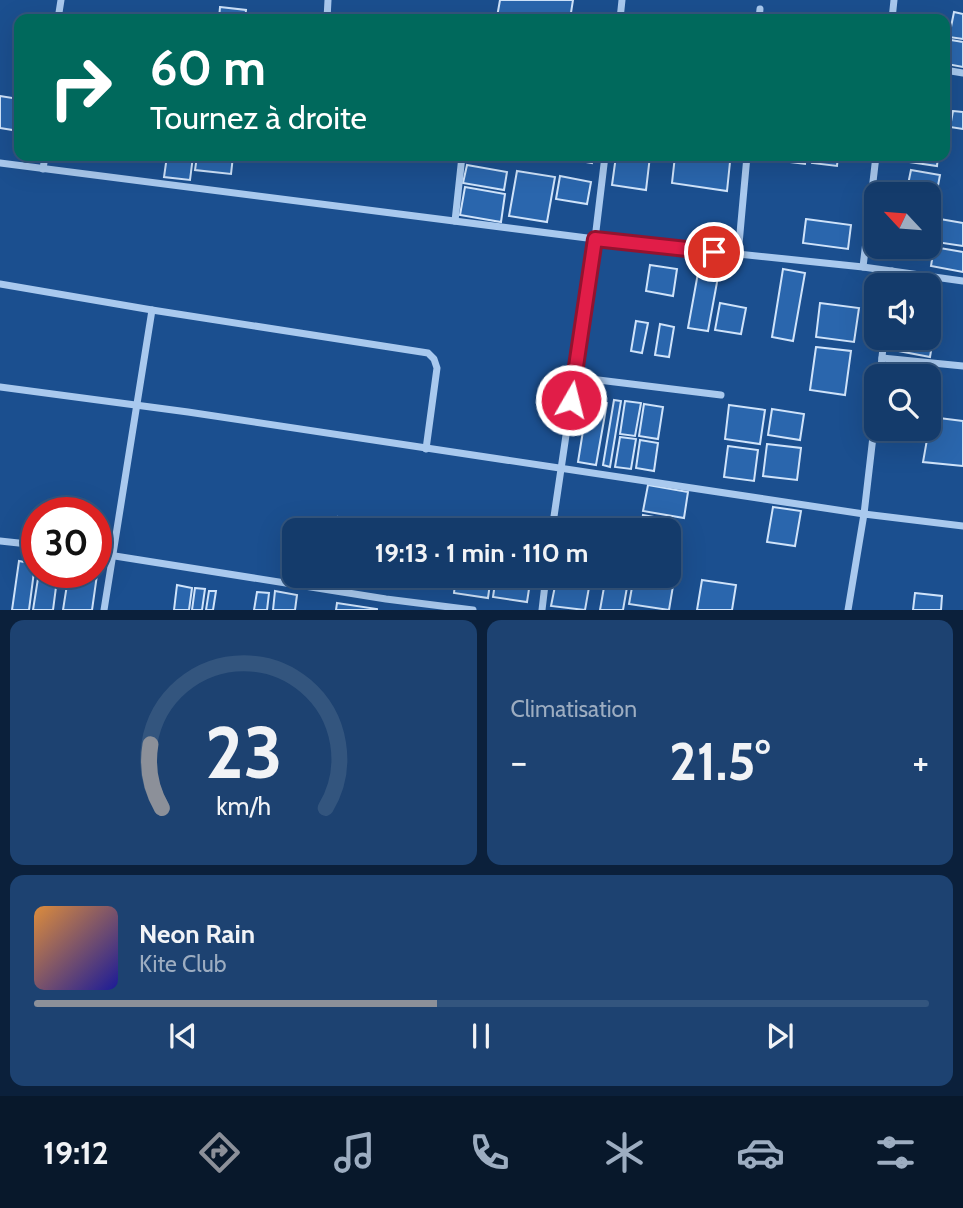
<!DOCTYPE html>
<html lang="fr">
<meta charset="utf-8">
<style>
body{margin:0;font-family:Cabin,sans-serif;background:#1d4271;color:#f1f3f6;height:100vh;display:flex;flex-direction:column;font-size:26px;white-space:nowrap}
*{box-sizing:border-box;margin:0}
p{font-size:23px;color:#9dadc1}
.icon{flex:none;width:38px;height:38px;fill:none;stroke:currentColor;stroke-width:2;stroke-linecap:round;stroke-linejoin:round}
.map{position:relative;height:610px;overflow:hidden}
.side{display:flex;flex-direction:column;gap:10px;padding:10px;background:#0b203b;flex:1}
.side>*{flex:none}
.top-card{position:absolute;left:14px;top:14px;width:936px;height:147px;border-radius:14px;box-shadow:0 7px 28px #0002,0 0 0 2px #33557e;background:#00695c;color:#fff;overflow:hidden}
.needle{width:46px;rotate:296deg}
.controls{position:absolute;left:864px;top:182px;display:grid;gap:14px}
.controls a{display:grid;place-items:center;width:77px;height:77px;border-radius:14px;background:#143b6b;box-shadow:0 7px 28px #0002,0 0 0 2px #33557e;font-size:35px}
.speed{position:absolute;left:21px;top:497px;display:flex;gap:14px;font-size:35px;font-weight:700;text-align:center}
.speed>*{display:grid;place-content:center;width:91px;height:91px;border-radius:50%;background:#143b6b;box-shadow:0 7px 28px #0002,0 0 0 2px #33557e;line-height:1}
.speed .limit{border:10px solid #d22;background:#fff;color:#111}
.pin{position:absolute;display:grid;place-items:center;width:60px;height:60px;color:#fff;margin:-30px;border:4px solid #fff;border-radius:50%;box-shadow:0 2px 7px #0007}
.me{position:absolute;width:77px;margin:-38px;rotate:8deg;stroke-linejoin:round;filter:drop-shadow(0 0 5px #0008)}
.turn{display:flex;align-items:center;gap:24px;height:147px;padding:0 21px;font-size:32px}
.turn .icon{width:91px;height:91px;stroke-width:2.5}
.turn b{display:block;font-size:49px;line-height:60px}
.big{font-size:52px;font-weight:700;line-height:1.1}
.side .widget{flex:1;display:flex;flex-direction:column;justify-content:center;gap:10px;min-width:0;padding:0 24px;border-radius:14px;background:#1d4271}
.side .dial{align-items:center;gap:0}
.dial svg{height:182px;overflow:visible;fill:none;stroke:#33557e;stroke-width:7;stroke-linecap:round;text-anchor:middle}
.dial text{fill:#f1f3f6;stroke:none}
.song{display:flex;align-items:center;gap:21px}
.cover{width:84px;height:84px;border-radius:10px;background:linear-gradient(135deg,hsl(30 70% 55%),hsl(240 70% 35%))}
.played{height:7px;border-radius:4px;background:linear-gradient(90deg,#8c9099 45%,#33557e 45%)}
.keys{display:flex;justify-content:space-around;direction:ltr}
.heat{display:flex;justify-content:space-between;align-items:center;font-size:38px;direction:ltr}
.side .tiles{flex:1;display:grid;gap:10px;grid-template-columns:1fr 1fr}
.widget:last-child{grid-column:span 2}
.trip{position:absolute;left:282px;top:518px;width:399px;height:70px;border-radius:14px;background:#143b6b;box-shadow:0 7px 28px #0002,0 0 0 2px #33557e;font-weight:700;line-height:70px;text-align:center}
.dock{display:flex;height:112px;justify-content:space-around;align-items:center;background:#08182b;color:#9dadc1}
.dock .icon{width:49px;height:49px}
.dock .active{color:#8c9099}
.dock b{font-size:32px;color:#f1f3f6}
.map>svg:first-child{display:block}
.building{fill:#2a66ad;stroke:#cfe3fa;stroke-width:2}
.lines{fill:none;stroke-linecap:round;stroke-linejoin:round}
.minor{stroke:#a9c9ee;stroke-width:7}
.route-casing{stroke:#92132f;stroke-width:18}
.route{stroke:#e11d48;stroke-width:12}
</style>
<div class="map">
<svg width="963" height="610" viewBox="0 0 963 610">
<rect width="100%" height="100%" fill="#1b4f8f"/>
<g class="building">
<polygon points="500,0 573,0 570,19 512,19 497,17"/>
<polygon points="220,7 246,10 245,19 219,19"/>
<polygon points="954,12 963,14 963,39 949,37"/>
<polygon points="951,40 963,42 963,67 947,64"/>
<polygon points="0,96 19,99 19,131 0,128"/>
<polygon points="953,111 963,112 963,129 950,127"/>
<polygon points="167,156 193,156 190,180 164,177"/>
<polygon points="197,156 233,156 231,174 195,170"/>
<polygon points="565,156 594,156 592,163 564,158"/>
<polygon points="616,156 650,156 646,190 612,185"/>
<polygon points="675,156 730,162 727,191 672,183"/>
<polygon points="782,156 806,156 805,164 781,161"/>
<polygon points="813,156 838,156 837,166 812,163"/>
<polygon points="903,156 938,156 937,166 902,161"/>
<polygon points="467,165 507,172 504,190 463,183"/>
<polygon points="911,170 940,175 933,212 929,211 929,194 906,194"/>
<polygon points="517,171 555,177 547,222 509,216"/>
<polygon points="560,176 591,182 587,204 556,199"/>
<polygon points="465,187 505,194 501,222 460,215"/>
<polygon points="806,219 851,225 848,249 803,243"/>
<polygon points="940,219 963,223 963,246 936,242"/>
<polygon points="934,247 963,252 963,272 931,266"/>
<polygon points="700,262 720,266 708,331 688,328"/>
<polygon points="650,265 677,269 673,296 646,291"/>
<polygon points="783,269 805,273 793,341 772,337"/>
<polygon points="929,290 941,292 936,324 929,323"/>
<polygon points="720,303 746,308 741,334 715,330"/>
<polygon points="820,303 859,308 854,342 816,337"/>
<polygon points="636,321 648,323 642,353 631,351"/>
<polygon points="660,324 674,327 669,357 655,355"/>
<polygon points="929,326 935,327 930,357 893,350 896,338 929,338"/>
<polygon points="816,347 851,351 845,395 810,390"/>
<polygon points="588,400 607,403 596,465 578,462"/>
<polygon points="614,400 621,401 610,467 603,465"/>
<polygon points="625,401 641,403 635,436 620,434"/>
<polygon points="644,404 663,407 658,439 639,436"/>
<polygon points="729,405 765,410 760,444 725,439"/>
<polygon points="772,409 804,414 800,440 768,435"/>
<polygon points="931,417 963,421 963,466 923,462"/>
<polygon points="620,437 636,439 631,469 615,467"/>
<polygon points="640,440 658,443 654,471 636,468"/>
<polygon points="767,444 801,448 797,480 763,476"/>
<polygon points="728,446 758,450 754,481 724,477"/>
<polygon points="648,485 688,492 684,518 643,511"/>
<polygon points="773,507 801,511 795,546 767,542"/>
<polygon points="643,515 676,521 672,542 668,541 668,530 641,530"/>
<polygon points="338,517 401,526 400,530 336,530"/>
<polygon points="19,561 35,564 29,610 12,610"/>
<polygon points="39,572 58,572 53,610 33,610"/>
<polygon points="69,572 97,575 92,610 63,610"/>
<polygon points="329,576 393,576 392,585"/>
<polygon points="456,576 491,576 488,598 454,593"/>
<polygon points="496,576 531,576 527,602 493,597"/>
<polygon points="557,576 591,576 585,610 551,606"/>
<polygon points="606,576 629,576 623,610 600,610"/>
<polygon points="634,576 674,580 669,610 629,604"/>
<polygon points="702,580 736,585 732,610 697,610"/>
<polygon points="177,585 192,588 189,610 174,610"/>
<polygon points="195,588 205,589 202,610 192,610"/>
<polygon points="209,591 216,591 213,610 206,610"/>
<polygon points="275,591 297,595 295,610 273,610"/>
<polygon points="257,592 269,593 267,610 254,610"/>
<polygon points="915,593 942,596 941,610 913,610"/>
<polygon points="337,603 377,609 377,610 336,610"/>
</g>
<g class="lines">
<g class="minor">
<polyline points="58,19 61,0"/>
<polyline points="327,19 328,0"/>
<polyline points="620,19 622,0"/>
<polyline points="759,19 760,9"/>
<polyline points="892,19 894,0"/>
<polyline points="945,70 963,73"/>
<polyline points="0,163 595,239 863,267 963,281"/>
<polyline points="43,169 45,156"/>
<polyline points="455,221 462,156"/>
<polyline points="738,255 747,156"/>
<polyline points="863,267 876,156"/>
<polyline points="0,284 152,310 104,610"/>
<polyline points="890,285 892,271"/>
<polyline points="152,310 428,353 434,359 437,368 426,449"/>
<polyline points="882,358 963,366"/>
<polyline points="880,376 884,338"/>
<polyline points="574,377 721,395"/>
<polyline points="0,387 188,412 864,514 963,526"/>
<polyline points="552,530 595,239 605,156"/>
<polyline points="0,541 37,545"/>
<polyline points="96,553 386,599 473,610"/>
<polyline points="542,610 546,576"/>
<polyline points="848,610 864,514 877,402"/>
</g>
</g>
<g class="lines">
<g class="route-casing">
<polyline id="route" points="571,400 595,239 714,252"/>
</g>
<use href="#route" class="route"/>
</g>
</svg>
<div class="controls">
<a><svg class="needle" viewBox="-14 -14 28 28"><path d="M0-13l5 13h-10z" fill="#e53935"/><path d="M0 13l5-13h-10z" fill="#9dadc1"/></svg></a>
<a><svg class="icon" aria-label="sound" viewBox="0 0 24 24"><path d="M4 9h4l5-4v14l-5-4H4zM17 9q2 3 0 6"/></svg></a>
<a><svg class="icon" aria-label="search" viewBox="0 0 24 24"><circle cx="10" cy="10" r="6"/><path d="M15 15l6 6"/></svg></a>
</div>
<div class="speed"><div class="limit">30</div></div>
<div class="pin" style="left:714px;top:252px;background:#d93025"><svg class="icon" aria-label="arrive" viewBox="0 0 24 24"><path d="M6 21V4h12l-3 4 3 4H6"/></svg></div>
<svg class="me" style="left:571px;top:400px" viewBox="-20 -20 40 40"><circle r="17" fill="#e11d48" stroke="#fff" stroke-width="3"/><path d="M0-11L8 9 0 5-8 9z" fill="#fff"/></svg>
<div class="trip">19:13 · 1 min · 110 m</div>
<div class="top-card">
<div class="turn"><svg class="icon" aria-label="right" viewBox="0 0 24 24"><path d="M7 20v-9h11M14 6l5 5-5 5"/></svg><div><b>60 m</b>Tournez à droite</div></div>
</div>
</div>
<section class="side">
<div class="tiles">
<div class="widget dial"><svg viewBox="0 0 100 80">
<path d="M14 69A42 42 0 1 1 86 69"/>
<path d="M14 69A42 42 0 0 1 9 41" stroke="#8c9099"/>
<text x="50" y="56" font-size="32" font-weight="700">23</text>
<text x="50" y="72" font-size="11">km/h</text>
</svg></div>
<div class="widget"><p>Climatisation</p>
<div class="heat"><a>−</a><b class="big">21.5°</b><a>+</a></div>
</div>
<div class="widget">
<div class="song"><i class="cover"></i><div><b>Neon Rain</b><p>Kite Club</p></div></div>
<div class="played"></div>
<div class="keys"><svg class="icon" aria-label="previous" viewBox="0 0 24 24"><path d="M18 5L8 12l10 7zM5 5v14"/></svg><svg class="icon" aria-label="pause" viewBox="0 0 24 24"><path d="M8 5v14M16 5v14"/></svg><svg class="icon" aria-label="next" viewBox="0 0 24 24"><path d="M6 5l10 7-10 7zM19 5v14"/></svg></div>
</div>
</div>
</section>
<nav class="dock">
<b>19:12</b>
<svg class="icon active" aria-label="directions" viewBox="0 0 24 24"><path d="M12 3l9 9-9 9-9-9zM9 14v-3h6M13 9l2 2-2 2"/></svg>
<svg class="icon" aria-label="music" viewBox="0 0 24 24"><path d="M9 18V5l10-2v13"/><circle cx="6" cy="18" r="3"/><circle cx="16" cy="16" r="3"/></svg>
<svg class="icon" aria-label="phone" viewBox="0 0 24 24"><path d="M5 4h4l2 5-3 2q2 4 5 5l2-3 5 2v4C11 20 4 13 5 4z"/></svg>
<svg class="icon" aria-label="climate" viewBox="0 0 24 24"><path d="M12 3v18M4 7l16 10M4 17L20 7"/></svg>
<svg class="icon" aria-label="car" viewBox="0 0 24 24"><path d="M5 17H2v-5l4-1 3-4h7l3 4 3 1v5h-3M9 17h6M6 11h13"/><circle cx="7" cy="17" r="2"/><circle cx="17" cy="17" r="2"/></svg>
<svg class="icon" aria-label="filters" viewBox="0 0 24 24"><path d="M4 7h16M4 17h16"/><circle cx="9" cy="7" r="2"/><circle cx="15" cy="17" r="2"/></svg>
</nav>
